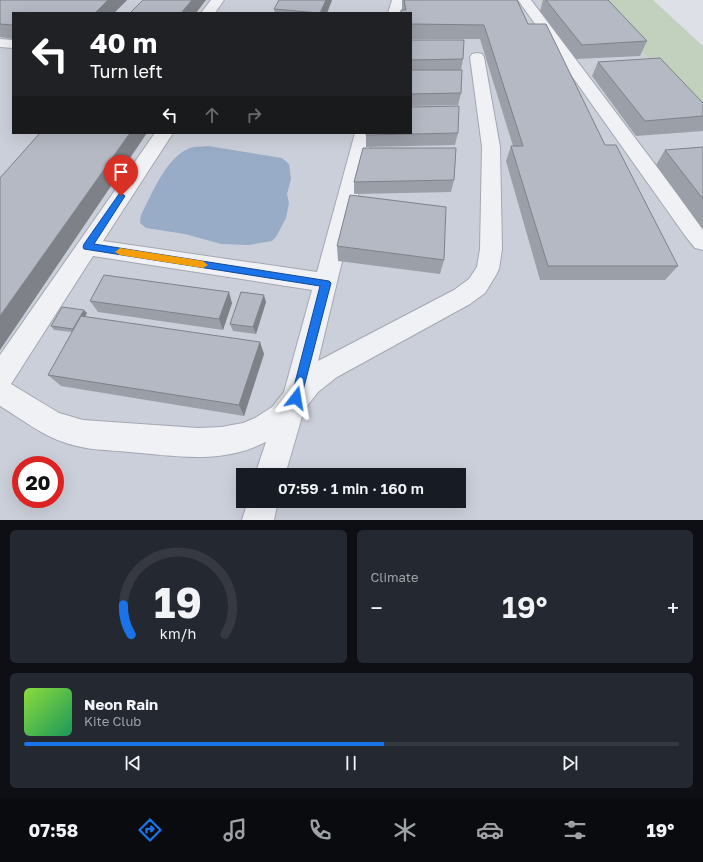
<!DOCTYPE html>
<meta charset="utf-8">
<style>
body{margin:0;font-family:"Golos Text",sans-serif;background:#242831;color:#f1f3f6;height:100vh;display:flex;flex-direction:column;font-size:15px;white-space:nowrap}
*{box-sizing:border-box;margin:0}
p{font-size:13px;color:#9ea1a6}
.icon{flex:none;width:22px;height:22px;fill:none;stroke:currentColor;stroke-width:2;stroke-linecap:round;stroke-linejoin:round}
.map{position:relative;height:520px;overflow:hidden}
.sheet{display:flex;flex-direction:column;gap:10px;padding:10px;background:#0d0f14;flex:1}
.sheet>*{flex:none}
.top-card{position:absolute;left:12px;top:12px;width:400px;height:122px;border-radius:0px;box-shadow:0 4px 16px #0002;background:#202124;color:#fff;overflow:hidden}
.speed{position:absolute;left:12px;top:456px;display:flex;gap:8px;font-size:20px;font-weight:700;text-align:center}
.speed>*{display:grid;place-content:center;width:52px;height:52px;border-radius:50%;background:#171b24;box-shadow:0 4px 16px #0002;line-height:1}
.speed .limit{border:6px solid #d22;background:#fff;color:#111}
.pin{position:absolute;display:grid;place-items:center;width:34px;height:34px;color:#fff;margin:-41px -17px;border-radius:50% 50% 50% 0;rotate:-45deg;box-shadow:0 0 4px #0007}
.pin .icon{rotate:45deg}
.me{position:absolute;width:44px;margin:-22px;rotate:14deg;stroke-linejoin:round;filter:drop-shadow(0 0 3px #0008)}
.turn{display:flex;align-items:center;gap:14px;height:84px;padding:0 12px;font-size:18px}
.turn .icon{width:52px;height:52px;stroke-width:2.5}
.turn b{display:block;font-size:28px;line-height:34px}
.lanes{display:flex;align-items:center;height:38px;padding:0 12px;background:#0003;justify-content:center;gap:20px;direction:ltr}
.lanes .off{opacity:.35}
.big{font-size:30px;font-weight:600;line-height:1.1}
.sheet .tile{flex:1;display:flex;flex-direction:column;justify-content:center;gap:6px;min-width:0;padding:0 14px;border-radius:6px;background:#242831}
.sheet .dial{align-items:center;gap:0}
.dial svg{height:104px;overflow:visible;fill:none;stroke:#363941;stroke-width:7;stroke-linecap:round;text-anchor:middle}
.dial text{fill:#f1f3f6;stroke:none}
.song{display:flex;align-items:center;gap:12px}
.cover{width:48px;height:48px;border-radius:6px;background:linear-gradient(135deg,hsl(90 70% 55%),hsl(150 70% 35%))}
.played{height:4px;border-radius:2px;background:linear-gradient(90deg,#1a73e8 55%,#363941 55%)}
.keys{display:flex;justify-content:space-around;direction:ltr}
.heat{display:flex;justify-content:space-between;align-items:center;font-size:22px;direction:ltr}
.sheet .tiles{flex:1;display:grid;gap:10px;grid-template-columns:1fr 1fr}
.tile:last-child{grid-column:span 2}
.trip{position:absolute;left:236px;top:468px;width:230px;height:40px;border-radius:0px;background:#171b24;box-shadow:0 4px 16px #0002;font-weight:600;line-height:40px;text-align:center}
.menu{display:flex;height:64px;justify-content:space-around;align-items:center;background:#090b0e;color:#9ea1a6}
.menu .icon{width:28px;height:28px}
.menu .on{color:#1a73e8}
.menu b{font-size:18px;color:#f1f3f6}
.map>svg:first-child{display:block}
.built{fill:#cbcfd9;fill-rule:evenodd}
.green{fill:#c2d1be}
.water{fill:#98abc7}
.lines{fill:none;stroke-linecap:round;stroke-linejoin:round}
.minor-casing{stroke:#a3a7b1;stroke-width:2}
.minor{fill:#f0f1f5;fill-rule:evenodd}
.wall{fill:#9b9fa8}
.shaded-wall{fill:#7e8288}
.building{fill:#b4b9c3;stroke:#7e8288}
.route{fill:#1a73e8;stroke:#114b97}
.slow{fill:#f59e0b}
</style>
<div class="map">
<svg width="703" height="520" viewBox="0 0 703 520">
<rect width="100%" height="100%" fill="#dde0e7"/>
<path class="built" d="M0 0H540L545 10 600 8 703 115V520H0ZM13 13H411V133H13ZM21 465H55V499H21ZM243 475H459V501H243Z"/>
<polygon class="green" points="540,0 653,0 703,46 703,115 600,8 545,10"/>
<path class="water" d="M208 146 282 158 289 164 291 179 287 194 289 203 286 218 276 237 272 241 248 245 221 244 185 234 146 228 140 223 141 215C152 194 166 157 190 148 195 146 203 147 208 146Z"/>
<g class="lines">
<g class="minor-casing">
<g id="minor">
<polygon points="211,0 224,0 215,13 201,13"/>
<polygon points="392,0 404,0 402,13 388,13"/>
<polygon points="518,0 531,0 703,228 703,250 695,248 686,237"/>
<polygon points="0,39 13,40 13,48 0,47"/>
<path d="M477 53 482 54 484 57 500 147 502 249 499 269 496 275 485 293 470 304 337 377 318 392 304 410 285 475H255L266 442C259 445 251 449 243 451 207 462 166 455 129 452 108 450 86 450 66 443 41 435 22 419 0 406V355L155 133H173L103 241 317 272 355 133H373L318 361 454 290 469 279 477 267 480 249 482 147 470 57 472 54ZM93 256 312 290 284 392 272 407 255 418 243 423 221 427 198 428 83 420 59 413 11 384Z"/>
<polygon points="248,501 278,501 274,520 242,520"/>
</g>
</g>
<use href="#minor" class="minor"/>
</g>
<g class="wall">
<polygon points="0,0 127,0 114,13 13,13 13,39 0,37"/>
<polygon points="332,0 327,13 275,13 274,9"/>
<polygon points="402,0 517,0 528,24 605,145 678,266 665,280 540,280 506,161 511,146 513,146 480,39 411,39 411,13 400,13 401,10 402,10"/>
<polygon points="543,0 608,0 647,41 640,56 576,59 540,11"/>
<polygon points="411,40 463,59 461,70 461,93 458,105 411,106"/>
<polygon points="598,62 703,103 703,131 636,136 592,76"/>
<polygon points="458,133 455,145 366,147 366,135"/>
<polygon points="703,147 703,230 656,165 665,150"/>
<polygon points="454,180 451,192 354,194 354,182"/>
<polygon points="337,246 444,260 440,274 338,261"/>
<polygon points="90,301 232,303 223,330 98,312"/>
<polygon points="266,302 256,334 233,331 230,324"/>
<polygon points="87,313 85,317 264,354 244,416 61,386 48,375 72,332 54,330 51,326"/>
</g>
<g class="shaded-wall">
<polygon points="108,0 127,0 114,13 95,13"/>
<polygon points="192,0 206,0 196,13 181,13"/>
<polygon points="326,0 332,0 327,13 320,13"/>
<polygon points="130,133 147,133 0,350 0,316"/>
<polygon points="229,292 232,303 223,330 219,319"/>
<polygon points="264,295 266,302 256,334 253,327"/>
<polygon points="84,310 87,313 76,332 73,329"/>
<polygon points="260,342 264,354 244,416 239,405"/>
</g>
<g class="building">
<polygon points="0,0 108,0 95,13 13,13 13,25 0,24"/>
<polygon points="143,0 192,0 181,13 130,13"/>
<polygon points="279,0 326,0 320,13 274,9"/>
<polygon points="404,0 517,0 528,24 546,24 605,145 616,145 678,266 548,266 511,146 523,146 484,25 411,24 411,13 401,13 401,10 406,10"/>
<polygon points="546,0 608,0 647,41 582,45"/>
<polygon points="411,40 464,40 463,59 411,60"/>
<polygon points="660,58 703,103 703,116 645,121 598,62"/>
<polygon points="411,70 462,70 461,93 411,94"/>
<polygon points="459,106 458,133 366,135 366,133 411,133 411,107"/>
<polygon points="40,133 130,133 0,316 0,178"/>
<polygon points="703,147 703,199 665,150"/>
<polygon points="363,148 456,148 454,180 354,182"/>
<polygon points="350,195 446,207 444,260 337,246"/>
<polygon points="104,275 229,292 219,319 90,301"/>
<polygon points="241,292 264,295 253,327 230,324"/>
<polygon points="62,307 84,310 73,329 51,326"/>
<polygon points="81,316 260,342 239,405 48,375"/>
</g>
<polygon class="route" points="121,193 125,196 94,244 329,281 331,283 300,402 296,403 292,402 291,398 320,286 84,249 83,247 84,244 119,194"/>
<polygon class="slow" points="120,248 203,261 208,265 203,268 120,255 115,252"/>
</svg>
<div class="speed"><div class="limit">20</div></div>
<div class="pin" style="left:121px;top:196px;background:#d93025"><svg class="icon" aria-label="arrive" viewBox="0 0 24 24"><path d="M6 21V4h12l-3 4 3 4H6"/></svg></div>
<svg class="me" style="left:296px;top:398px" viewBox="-20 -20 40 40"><path d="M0-17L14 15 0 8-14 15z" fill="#1a73e8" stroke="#fff" stroke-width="4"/></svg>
<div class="trip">07:59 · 1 min · 160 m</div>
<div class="top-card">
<div class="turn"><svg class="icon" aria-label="left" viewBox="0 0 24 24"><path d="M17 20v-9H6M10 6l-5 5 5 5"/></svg><div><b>40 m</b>Turn left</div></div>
<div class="lanes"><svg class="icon" aria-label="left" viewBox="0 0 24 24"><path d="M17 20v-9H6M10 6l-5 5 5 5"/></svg><svg class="icon off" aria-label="ahead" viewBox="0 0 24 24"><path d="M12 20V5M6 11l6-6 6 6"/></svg><svg class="icon off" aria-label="right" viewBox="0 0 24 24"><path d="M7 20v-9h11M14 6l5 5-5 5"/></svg></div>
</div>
</div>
<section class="sheet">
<div class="tiles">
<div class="tile dial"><svg viewBox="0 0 100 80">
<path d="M14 69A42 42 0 1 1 86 69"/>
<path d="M14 69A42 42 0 0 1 8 46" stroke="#1a73e8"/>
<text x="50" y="56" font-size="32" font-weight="700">19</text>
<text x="50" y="72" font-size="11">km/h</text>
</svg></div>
<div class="tile"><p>Climate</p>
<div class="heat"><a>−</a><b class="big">19°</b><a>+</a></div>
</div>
<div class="tile">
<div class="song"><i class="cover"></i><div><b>Neon Rain</b><p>Kite Club</p></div></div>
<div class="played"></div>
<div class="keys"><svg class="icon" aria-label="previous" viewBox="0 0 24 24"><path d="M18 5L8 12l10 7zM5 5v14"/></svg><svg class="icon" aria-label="pause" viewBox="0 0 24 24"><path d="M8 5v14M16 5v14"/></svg><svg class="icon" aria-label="next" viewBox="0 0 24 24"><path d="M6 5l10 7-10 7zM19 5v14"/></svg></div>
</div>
</div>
</section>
<nav class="menu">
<b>07:58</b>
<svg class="icon on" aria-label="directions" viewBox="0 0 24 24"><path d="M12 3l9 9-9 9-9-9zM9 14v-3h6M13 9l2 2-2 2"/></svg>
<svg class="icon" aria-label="music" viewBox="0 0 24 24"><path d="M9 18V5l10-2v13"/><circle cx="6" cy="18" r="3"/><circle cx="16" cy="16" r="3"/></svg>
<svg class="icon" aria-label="phone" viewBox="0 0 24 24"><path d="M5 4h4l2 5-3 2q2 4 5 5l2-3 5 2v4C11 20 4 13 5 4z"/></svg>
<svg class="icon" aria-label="climate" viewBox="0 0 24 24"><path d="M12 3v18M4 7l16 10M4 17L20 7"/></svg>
<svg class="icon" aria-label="car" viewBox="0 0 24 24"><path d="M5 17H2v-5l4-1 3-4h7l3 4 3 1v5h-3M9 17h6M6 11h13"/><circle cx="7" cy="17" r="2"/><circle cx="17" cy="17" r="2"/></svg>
<svg class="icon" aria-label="filters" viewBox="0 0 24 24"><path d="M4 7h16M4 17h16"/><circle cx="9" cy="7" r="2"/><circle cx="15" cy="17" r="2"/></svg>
<b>19°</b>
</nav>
